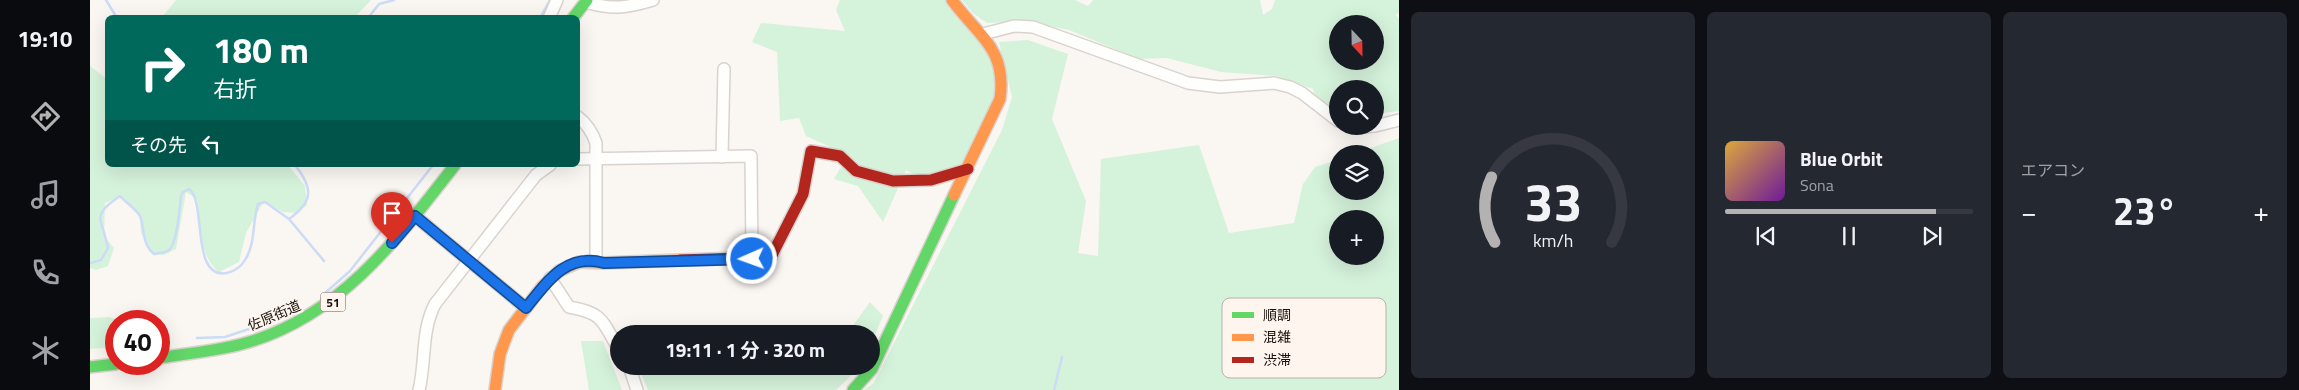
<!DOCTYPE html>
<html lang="ja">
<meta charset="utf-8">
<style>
body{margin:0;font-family:"Titillium Web","Noto Sans JP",sans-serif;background:#242831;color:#f1f3f6;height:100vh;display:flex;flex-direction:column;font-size:19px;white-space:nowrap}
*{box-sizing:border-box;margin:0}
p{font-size:16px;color:#9ea1a6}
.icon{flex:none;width:28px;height:28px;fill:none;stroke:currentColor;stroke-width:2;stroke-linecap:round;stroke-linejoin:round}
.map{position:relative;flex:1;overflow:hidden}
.side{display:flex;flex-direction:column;gap:12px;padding:12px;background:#0d0f14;width:900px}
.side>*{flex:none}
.hud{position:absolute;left:15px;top:15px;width:475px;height:152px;border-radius:8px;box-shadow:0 5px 20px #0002;background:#00695c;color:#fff;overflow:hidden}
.needle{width:32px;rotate:158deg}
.controls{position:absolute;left:1239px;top:15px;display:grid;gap:10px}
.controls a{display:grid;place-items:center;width:55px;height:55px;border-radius:50%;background:#171b24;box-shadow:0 5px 20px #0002;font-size:25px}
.speed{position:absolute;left:15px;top:310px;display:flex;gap:10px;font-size:25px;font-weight:700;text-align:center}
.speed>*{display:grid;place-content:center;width:65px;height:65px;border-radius:50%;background:#171b24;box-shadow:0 5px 20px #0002;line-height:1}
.speed .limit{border:8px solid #d22;background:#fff;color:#111}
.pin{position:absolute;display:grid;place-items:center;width:42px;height:42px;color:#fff;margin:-51px -21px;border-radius:50% 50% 50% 0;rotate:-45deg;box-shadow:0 0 5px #0007}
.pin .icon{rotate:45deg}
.me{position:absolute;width:55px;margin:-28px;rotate:268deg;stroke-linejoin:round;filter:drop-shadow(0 0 4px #0008)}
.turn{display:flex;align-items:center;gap:18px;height:105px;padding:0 25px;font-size:22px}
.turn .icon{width:65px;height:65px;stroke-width:2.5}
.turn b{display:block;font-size:35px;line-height:42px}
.then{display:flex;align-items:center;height:48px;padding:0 25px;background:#0003;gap:10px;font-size:19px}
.big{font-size:38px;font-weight:700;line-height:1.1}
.side .tile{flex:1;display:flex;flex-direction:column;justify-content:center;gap:8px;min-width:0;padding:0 18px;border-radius:8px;background:#242831}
.side .dial{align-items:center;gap:0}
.dial svg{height:130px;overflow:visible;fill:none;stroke:#363941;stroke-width:7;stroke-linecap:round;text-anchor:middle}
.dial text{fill:#f1f3f6;stroke:none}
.song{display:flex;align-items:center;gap:15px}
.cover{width:60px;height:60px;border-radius:8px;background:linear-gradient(135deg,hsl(40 70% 55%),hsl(280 70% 35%))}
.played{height:5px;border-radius:2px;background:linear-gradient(90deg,#b3b1b1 85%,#363941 85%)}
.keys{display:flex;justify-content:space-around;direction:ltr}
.heat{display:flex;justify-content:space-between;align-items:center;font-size:28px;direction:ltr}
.side .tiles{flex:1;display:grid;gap:12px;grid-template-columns:repeat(3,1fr)}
.trip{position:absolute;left:520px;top:325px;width:270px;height:50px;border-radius:25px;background:#171b24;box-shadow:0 5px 20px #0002;font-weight:700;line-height:50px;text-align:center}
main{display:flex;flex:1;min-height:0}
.tabs{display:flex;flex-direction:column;width:90px;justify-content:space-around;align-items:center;background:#090b0e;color:#9ea1a6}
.tabs .icon{width:35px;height:35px}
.tabs .current{color:#b3b1b1}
.tabs b{font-size:22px;color:#f1f3f6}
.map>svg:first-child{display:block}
.green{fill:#d5f2db;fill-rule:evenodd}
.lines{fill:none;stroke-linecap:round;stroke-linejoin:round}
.stream{stroke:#ccdbf6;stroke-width:2.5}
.street-casing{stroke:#d9d3ce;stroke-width:14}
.fast-casing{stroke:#d9d3ce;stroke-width:14}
.slow-casing{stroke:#d9d3ce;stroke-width:14}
.jam-casing{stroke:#d9d3ce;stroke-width:14}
.street{stroke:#fefefd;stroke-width:11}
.fast{stroke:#63d668;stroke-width:11}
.slow{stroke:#ff974d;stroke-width:11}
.jam{stroke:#b3261e;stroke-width:11}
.route-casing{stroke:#114b97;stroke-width:12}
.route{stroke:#1a73e8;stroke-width:9}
.labels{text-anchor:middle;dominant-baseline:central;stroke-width:4.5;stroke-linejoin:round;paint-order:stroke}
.shield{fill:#fef5ef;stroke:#5d554f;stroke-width:1}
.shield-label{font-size:12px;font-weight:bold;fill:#18100b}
.street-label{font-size:14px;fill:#18100b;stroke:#fef5ef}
.key{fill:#fef5ef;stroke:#b9b0ab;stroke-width:1}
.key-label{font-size:14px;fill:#18100b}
</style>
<main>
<nav class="tabs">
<b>19:10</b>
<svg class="icon current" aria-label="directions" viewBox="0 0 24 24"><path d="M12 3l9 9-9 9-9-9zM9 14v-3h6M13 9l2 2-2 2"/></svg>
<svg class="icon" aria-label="music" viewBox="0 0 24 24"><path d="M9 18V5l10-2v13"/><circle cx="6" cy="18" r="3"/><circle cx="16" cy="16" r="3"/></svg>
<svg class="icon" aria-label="phone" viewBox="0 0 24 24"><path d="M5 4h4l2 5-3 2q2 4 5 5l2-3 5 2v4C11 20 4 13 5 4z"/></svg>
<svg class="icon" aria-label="climate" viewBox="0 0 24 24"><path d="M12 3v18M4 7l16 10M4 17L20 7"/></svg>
</nav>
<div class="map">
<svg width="1309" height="390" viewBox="0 0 1309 390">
<rect width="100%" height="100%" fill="#faf6f2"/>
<g class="green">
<polygon points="86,0 281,0 265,17 72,17"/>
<polygon points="750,0 864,0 902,59 907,91 873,167 834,180 816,170 793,222 768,186 744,179 758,155 716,136 709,118 690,121 687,52 662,42 671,23 755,31 746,10"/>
<path d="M872 0H985L998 6 1003 0H1170L1173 15 1182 9 1185 0H1309V12L1306 15 1309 19V111L1285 114V89H1248L1247 114H1229L1223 89 1187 76 1131 72 1077 58 1049 59 979 30 936 21 897 23 883 13ZM1248 24H1285V61H1248Z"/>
<path d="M938 40 978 54 962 119 996 201 988 253 1008 256 1011 159 1109 145 1139 233 1204 223 1213 184 1225 167 1247 160 1248 191H1285V154H1264L1309 138V390H774L783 384 912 130 922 97 909 42ZM1248 219H1285V256H1248Z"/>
<path d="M0 66 17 79 18 165H198L215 186 217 205 206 213 193 212 174 201 156 233 149 262 129 272C108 256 111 223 107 199L96 192 86 249 74 255 63 254 51 233 50 216 31 196 15 203 14 236 24 248 18 266 6 270 0 268Z"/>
<polygon points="780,302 793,316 781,344 781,334 757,334"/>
<polygon points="19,317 32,321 26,321 26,347 0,349 0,318"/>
<polygon points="585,325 709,325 722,334 546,334"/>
<polygon points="491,341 513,341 532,390 499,390"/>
<polygon points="548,366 771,366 746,390 558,390"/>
</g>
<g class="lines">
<g class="stream">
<polyline points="16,0 27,18"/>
<polyline points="278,18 289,4 304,0"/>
<polyline points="450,18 460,0"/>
<polyline points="199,219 234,261"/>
<path d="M0 263 11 260 18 248C12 218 0 216 30 196 35 202 46 209 50 216 55 228 51 243 64 254 68 253 75 253 79 250 87 244 90 207 91 196L93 192 99 189C117 201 100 280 137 273 145 271 151 267 155 260 166 243 162 222 168 204L175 202 199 219C224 201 223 188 205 165"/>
<polyline points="234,294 260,271 343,165"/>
<polyline points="107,338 135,337 195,317"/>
<polyline points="964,390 972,357"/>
</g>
<g class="street-casing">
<g id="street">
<path d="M495 2C523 10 536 8 563 0"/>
<polyline points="459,18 467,0"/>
<polyline points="893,34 924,26 943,27 1098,83 1130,87 1184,83 1200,87 1212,93 1248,121"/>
<path d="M488 117C497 124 502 131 506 143V261"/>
<polyline points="1259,126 1264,128 1284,126"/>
<polyline points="1285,126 1309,120"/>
<polyline points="632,157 634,69"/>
<polyline points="488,159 661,156 662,259"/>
<polyline points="325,216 436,308"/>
<path d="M460 278 479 307C514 313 512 321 529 350"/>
<polyline points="539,366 547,390"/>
<path d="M329 390C336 361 331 331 345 304L446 175 460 165"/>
</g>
</g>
<g class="fast-casing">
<g id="fast">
<polyline points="483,18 497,0"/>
<path d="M69 358C99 353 130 351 159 342 252 314 308 238 365 165"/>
<polyline points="0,367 26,364"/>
<polyline points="763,390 782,369 864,195"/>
</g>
</g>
<g class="slow-casing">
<g id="slow">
<path d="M862 0C888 36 917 48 910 99L864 195"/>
<polyline points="405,390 410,354 419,330 452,287 469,271 489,262 514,263 590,260"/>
</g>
</g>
<g class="jam-casing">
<polyline id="jam" points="590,260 681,257 713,194 721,151 750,156 766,171 803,181 841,180 878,169"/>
</g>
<use href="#street" class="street"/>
<use href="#fast" class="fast"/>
<use href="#slow" class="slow"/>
<use href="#jam" class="jam"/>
</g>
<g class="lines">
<g class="route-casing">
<path id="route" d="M302 243 325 216 436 308C456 283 476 252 514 263L662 259"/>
</g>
<use href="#route" class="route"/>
</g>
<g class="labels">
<rect class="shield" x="230.5" y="292.5" width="25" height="19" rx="4"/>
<g class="shield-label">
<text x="243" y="302">51</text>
</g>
<g class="street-label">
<text transform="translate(184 315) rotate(-23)">佐原街道</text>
</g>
</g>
<rect x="1132" y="298" width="164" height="80" rx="8" class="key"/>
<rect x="1142" y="312" width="22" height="6" fill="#63d668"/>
<rect x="1142" y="334" width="22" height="7" fill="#ff974d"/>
<rect x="1142" y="357" width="22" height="6" fill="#b3261e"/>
<g class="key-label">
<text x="1173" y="320">順調</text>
<text x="1173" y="342">混雑</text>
<text x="1173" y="365">渋滞</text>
</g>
</svg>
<div class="controls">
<a><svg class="needle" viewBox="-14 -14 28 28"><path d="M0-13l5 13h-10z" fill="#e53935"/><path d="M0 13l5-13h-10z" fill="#9ea1a6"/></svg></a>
<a><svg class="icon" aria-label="search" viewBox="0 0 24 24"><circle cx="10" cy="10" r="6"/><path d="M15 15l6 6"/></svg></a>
<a><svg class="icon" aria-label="layers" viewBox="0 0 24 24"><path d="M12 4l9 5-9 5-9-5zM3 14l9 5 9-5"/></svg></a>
<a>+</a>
</div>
<div class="speed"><div class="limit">40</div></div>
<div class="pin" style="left:302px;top:243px;background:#d93025"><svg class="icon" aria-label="arrive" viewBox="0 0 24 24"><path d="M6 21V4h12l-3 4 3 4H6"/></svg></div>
<svg class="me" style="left:662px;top:259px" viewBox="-20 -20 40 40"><circle r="17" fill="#1a73e8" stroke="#fff" stroke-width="3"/><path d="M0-11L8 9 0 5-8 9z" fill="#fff"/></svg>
<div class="trip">19:11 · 1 分 · 320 m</div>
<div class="hud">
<div class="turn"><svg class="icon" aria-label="right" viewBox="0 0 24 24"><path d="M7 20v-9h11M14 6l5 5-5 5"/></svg><div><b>180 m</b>右折</div></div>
<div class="then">その先<svg class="icon" aria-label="left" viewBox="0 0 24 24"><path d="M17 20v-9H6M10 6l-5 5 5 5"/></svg></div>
</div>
</div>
<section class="side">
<div class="tiles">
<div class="tile dial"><svg viewBox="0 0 100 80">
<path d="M14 69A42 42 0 1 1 86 69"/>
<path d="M14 69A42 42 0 0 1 12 29" stroke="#b3b1b1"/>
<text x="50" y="56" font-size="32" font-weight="700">33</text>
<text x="50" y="72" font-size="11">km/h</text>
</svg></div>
<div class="tile">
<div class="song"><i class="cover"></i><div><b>Blue Orbit</b><p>Sona</p></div></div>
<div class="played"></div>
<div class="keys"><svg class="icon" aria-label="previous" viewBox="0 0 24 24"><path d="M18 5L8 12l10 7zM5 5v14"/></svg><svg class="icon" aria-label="pause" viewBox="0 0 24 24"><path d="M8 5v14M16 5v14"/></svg><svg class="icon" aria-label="next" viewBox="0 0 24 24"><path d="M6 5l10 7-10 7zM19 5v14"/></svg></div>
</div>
<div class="tile"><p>エアコン</p>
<div class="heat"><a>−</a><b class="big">23°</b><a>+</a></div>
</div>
</div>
</section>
</main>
